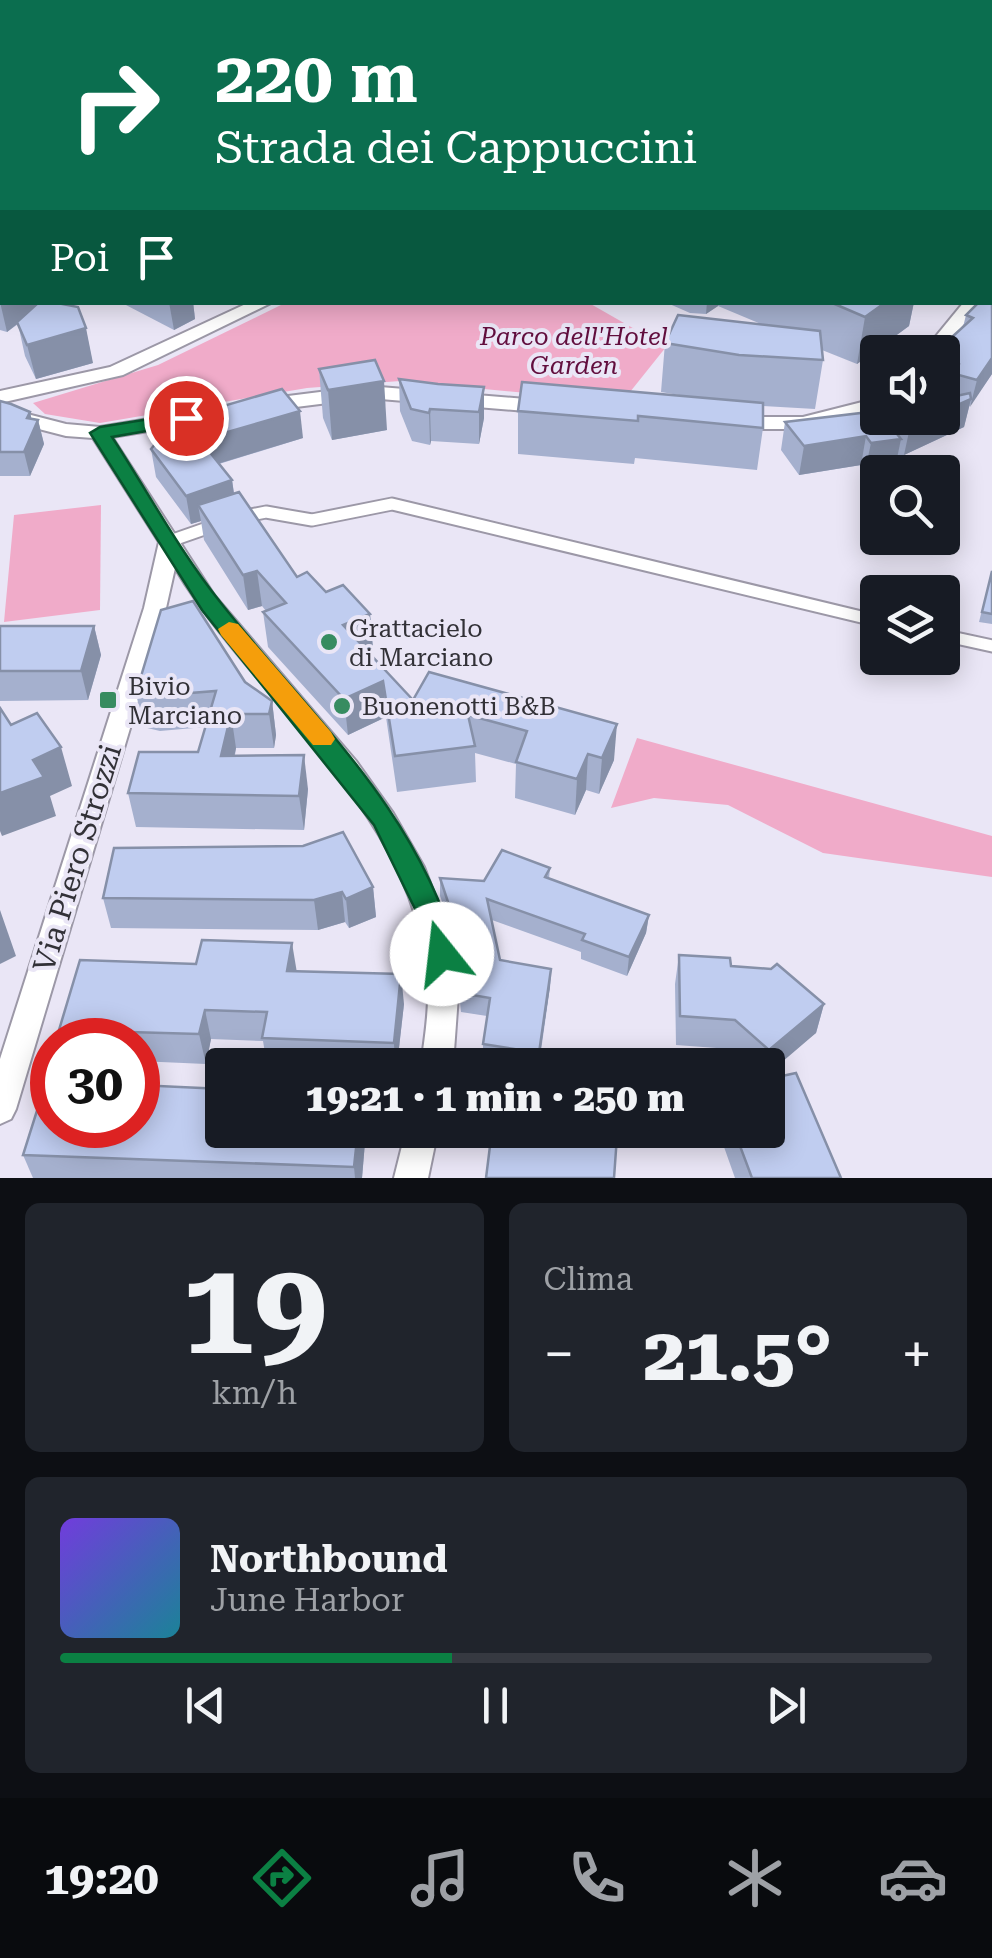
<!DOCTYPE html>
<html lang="it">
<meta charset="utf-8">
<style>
body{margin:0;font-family:"Roboto Serif",serif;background:#20242c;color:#f1f3f6;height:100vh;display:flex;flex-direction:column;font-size:38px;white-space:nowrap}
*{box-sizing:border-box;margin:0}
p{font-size:32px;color:#9ea1a6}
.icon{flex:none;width:55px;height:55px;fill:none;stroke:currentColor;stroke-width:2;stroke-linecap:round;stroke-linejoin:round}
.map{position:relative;height:1178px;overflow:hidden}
.sheet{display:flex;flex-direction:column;gap:25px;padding:25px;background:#0d0f14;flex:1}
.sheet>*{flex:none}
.hud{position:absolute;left:0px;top:0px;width:992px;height:305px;box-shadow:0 5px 25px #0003;background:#0b6e4f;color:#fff;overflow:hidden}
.fabs{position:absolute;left:860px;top:335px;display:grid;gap:20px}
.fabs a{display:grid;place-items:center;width:100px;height:100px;border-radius:10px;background:#171b24;box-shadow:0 5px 25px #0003;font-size:50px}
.speed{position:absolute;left:30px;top:1018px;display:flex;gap:20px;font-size:50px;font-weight:700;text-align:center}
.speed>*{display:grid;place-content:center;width:130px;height:130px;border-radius:50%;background:#171b24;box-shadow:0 5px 25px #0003;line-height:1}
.speed .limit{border:15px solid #d22;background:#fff;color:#111}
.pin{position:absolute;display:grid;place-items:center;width:85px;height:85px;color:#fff;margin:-42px;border:5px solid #fff;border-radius:50%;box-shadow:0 2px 10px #0007}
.me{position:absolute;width:110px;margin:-55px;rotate:344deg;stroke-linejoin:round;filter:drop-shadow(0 0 8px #0008)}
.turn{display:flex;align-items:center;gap:35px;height:210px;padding:0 50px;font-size:45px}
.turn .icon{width:130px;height:130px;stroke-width:2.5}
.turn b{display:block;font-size:70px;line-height:85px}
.then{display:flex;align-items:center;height:95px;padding:0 50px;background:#0003;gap:20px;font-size:38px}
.big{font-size:75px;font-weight:800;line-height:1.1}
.sheet .widget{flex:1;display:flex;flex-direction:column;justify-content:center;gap:15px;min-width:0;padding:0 35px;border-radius:15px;background:#20242c}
.sheet .dial{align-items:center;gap:0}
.dial b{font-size:130px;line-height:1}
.song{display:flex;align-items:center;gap:30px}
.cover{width:120px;height:120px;border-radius:15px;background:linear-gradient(135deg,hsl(260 70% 55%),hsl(190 70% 35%))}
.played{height:10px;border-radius:5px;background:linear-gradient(90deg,#0b8043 45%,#363941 45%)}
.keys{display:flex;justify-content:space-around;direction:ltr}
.heat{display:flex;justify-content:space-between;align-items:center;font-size:55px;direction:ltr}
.sheet .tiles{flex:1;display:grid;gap:25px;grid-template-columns:1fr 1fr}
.widget:last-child{grid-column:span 2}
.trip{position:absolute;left:205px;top:1048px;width:580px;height:100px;border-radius:10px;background:#171b24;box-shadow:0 5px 25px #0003;font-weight:800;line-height:100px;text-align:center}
.tabs{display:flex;height:160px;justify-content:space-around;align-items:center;background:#090b0e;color:#9ea1a6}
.tabs .icon{width:70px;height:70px}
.tabs .on{color:#0b8043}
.tabs b{font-size:45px;color:#f1f3f6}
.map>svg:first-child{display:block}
.green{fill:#f0abc9}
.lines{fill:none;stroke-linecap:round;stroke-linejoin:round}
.service-casing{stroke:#9c98a7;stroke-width:15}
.minor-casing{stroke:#9c98a7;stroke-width:4}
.service{stroke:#fff;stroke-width:11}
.minor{fill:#fff;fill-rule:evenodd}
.wall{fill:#a5b0ce}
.shaded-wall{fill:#8690a8}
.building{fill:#c0cdf0;stroke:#8690a8;stroke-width:2.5}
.route{fill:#0b8043;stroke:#07532c;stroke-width:2.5}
.slow{fill:#f59e0b}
.poi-dot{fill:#378c60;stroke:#eae6f6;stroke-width:4}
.labels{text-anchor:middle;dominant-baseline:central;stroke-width:8;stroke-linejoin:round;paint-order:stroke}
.park-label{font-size:25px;font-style:italic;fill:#620e3e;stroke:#eae6f6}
.poi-label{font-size:25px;fill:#323137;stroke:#eae6f6;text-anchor:start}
.near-street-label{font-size:30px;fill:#323137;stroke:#eae6f6}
</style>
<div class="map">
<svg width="992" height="1178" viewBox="0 0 992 1178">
<rect width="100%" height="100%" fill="#eae6f6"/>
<g class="green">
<polygon points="285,303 589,303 666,347 622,402 400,381 307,388 100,423 45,414 33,403 158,365"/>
<polygon points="101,505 100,610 4,622 14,515"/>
<polygon points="637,738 992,836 992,877 823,853 728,805 654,798 611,808"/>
</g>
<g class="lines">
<g class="service-casing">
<g id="service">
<polyline points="240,517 266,512 312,520 392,504 878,621"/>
<polyline points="170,541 213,526"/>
<polyline points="942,635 992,646"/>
</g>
</g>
<g class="minor-casing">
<g id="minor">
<polygon points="0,193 2,194 2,208 0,207"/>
<polygon points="990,271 992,271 990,284"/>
<polygon points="250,302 273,302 123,375 0,403 0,391 110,367"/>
<polygon points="964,302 982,302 941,352 923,352"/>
<polygon points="368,386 550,401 560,407 550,413 368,398 264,411 254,405 264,399"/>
<polygon points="878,398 878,410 803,429 732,429 722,423 732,417 803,417"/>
<path d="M0 407 66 424 100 427 203 410 213 416 203 422 112 437 214 595 356 761 393 813 424 867 449 933 458 996 453 1065H421C424 1043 428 1019 428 996 426 818 259 708 175 568L166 608 16 1109 11 1119 0 1124V1059L144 608 159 542 93 438 66 436 0 419Z"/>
<polygon points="406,1130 438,1130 428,1178 394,1178"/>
</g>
</g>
<use href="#service" class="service"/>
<use href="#minor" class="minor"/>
</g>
<g class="wall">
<polygon points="0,0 239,0 239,2 2,2"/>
<polygon points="0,240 2,250 2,302 93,363 36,379 25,356 18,324 7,332 0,330"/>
<polygon points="123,302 193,302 195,319 174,330 124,304"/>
<polygon points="665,302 914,302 909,326 857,364 822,350 823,360 815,409 763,406 763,428 757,470 635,458 634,464 518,454 518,411 691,397 661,392 665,343 761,324 718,306 706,314 690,313"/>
<polygon points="979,302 992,374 969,407 964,427 904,455 897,456 895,468 865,471 861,465 799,475 781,450 785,422 878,411 950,397 952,389 942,385 942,366 945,357 963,327 966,315"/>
<polygon points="319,369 387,430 332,440 323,418"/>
<polygon points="399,379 438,384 484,387 484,418 479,444 431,441 430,445 412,441 400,411"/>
<polygon points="0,401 30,412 31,419 38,420 44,444 30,476 0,476"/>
<polygon points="303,438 219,464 232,480 234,493 297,577 370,614 373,649 368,651 413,700 429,672 614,760 599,794 586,790 575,815 515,798 516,764 475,753 476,782 397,792 386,717 348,735 268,647 263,612 266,611 262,606 248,610 204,540 201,521 191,524 156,477 151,449"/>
<polygon points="992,570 992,624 979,622"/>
<polygon points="0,626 94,626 101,655 88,700 0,701"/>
<polygon points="245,682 272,701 276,735 274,748 236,748 235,755 308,789 304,830 136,827 128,793 198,752 205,727 160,731 143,727 136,693"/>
<polygon points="550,868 549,879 649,915 646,933 627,976 581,959 581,952 492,920 500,960 551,969 550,987 539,1065 502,1065 483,1062 483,1044 487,1016 461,1012 453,932 440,896 440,878 484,881"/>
<polygon points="373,887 376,917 349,928 345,922 318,930 111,928 103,898"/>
<polygon points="679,955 731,966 824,1004 816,1033 768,1065 747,1065 730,1049 676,1045 675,984"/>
<polygon points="296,971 404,1004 397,1065 267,1065 263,1041 211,1039 206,1064 138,1061 138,1040 63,1040 59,1030"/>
<polygon points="222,1130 366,1130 362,1178 33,1178 23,1155"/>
<polygon points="718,1130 768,1130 841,1178 735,1178"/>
</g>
<g class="shaded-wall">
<polygon points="202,0 217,0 218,2 198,2"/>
<polygon points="2,55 2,83 0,85 0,57"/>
<polygon points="0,240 2,250 0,284"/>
<polygon points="2,300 2,302 45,302 7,332 0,302"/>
<polygon points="169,302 193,302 195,319 174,330"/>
<polygon points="707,302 718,302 718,306 706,314"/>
<polygon points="886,302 914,302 909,326 857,364 865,317"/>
<polygon points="86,328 93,363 36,379 27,345"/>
<polygon points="992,358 992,374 970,407 977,380"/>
<polygon points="384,381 387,430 332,440 328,390"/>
<polygon points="484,387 484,418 479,444 479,412"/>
<polygon points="971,399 964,427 904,455 910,427 930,418 942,418 942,412"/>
<polygon points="430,409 431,441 430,445 429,413"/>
<polygon points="300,411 303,438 204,468 200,440"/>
<polygon points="30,412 34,430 38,420 44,444 30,476 24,452 27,418"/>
<polygon points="866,436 861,465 799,475 804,446"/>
<polygon points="901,439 895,468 865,471 871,443"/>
<polygon points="232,480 236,509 198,505 201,521 191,524 186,496"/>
<polygon points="257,571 262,606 248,610 243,575"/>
<polygon points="370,614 373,649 346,661 343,625"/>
<polygon points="94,626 101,655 88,700 81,671"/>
<polygon points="383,681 386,717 348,735 344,699"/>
<polygon points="272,701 276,735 274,748 269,714"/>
<polygon points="231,714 236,748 227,790 221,756"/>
<polygon points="617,724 614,760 599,794 602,758"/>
<polygon points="61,747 72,786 50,796 56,816 2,836 0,831 0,793 33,760"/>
<polygon points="588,754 586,790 575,815 577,779"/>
<polygon points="304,755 308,789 304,830 299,796"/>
<polygon points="373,887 376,917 349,928 346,899"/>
<polygon points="342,892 345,922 318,930 314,900"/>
<polygon points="0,910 16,956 0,964"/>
<polygon points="649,915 646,933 627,976 629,957"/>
<polygon points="292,943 297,973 287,971"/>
<polygon points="551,969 550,987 538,1065 539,1053"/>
<polygon points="401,974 404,1004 397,1065 395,1065 394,1043"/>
<polygon points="824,1004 816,1033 768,1074 768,1065 765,1065 769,1050"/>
<polygon points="205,1010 211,1039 206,1064 199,1034"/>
<polygon points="358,1130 366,1130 362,1178 355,1178 354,1167"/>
</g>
<g class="building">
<polygon points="0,0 202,0 198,2 2,2 2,55 0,57"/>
<polygon points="262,0 744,0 739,2 259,2"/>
<polygon points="2,260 2,300 0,302 0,261"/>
<polygon points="990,299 992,300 992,358 977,380 955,374 959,364 945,357 952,337 973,318 966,315 979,302 990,302"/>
<polygon points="39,302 52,302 78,307 86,328 27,345 17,322"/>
<polygon points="830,302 886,302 865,317"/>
<polygon points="678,315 820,331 823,360 739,355 665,343"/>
<polygon points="375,360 384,381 328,390 319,369"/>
<polygon points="399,379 438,384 484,387 479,412 430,409 429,413 411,409"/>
<polygon points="522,382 763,403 763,428 638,416 638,421 518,411"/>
<polygon points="282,389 300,411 200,440 232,480 186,496 151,449 175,420"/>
<polygon points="970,393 971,399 942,412 942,399"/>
<polygon points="0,401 11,404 30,412 27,418 38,420 24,452 0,452"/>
<polygon points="878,411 878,418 930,418 910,427 893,429 901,439 871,443 866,436 804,446 785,422"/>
<polygon points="239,492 297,577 307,572 326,592 343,585 370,614 343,625 413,700 429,672 617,724 602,758 588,754 577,779 516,762 527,731 468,715 475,746 395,756 383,681 344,699 263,612 286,603 257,571 243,575 198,505"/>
<polygon points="992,571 992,614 982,612"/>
<polygon points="193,601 245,682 272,701 269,714 231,714 221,756 304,755 299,796 128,793 139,752 198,752 216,691 153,696 136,693 161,610"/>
<polygon points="0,626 94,626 81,671 0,671"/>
<polygon points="0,708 11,725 37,713 61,747 33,760 44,777 0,793"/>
<polygon points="343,832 373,887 346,899 342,892 314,900 103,898 114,848 303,846"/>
<polygon points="502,850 550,868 545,877 649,915 629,957 582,940 585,934 487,899 500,960 551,969 539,1053 483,1044 490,998 460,993 452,914 440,878 484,881"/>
<polygon points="202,940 292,943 287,971 401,974 394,1043 262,1038 267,1012 205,1010 199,1034 59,1030 80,960 196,964"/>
<polygon points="679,955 730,958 731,966 771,969 777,964 824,1004 769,1050 735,1020 680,1016"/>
<polygon points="796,1073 841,1178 752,1178 734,1130 768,1130 768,1079"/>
<polygon points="46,1082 52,1082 52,1125 138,1125 138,1085 222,1089 222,1130 358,1130 354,1167 23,1155"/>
<polygon points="492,1130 567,1130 617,1136 614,1178 486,1178"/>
</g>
<path class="route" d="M186 413 193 414V423L112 437C148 492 180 552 221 603 312 718 417 808 457 954L452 963 442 967 432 963 416 911 374 825 202 610 90 433 100 427Z"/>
<polygon class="slow" points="229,622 238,624 331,732 335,739 331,745 313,745 221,635 218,629"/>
<g class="poi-dot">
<circle cx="329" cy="642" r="10"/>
<rect x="98" y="690" width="20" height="20" rx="5"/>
<circle cx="342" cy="706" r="10"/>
</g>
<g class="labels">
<g class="park-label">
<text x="574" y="336">Parco dell'Hotel<tspan x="574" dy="29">Garden</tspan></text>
</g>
<g class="poi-label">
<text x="349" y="628">Grattacielo<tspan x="349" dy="29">di Marciano</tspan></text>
<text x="128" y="686">Bivio<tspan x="128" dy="29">Marciano</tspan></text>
<text x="362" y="706">Buonenotti B&amp;B</text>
</g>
<g class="near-street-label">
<text transform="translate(77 858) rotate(-73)">Via Piero Strozzi</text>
</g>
</g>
</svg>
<div class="fabs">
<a><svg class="icon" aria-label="sound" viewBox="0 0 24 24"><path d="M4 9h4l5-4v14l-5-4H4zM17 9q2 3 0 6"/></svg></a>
<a><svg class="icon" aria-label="search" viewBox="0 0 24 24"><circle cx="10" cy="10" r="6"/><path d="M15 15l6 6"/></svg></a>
<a><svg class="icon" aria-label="layers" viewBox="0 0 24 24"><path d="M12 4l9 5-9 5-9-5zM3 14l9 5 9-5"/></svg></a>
</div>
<div class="speed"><div class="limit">30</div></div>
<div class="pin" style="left:186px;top:418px;background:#d93025"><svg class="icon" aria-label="arrive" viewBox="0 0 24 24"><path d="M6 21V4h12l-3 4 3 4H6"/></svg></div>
<svg class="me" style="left:442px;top:954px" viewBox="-20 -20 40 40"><circle r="19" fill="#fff"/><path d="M0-13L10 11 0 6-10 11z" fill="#0b8043"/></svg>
<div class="trip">19:21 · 1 min · 250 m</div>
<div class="hud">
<div class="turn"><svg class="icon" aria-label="right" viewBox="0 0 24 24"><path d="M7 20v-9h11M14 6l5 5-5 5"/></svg><div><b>220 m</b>Strada dei Cappuccini</div></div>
<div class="then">Poi<svg class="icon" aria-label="arrive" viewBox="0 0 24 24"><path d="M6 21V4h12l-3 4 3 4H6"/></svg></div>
</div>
</div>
<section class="sheet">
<div class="tiles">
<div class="widget dial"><b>19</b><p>km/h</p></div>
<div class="widget"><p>Clima</p>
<div class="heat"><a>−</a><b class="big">21.5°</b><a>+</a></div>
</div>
<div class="widget">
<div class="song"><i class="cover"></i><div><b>Northbound</b><p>June Harbor</p></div></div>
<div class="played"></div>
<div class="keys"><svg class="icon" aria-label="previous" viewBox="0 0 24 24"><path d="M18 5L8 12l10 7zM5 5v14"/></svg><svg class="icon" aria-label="pause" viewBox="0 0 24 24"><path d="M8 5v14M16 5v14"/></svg><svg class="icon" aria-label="next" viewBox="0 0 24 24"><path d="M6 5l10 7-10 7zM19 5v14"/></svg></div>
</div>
</div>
</section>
<nav class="tabs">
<b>19:20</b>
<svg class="icon on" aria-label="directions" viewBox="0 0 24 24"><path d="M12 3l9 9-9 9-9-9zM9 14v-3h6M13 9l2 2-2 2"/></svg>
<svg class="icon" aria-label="music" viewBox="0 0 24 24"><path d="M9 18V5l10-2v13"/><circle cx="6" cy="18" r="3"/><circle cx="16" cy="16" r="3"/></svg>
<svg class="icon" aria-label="phone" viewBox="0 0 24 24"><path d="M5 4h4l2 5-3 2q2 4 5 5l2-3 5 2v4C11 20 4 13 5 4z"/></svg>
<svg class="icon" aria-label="climate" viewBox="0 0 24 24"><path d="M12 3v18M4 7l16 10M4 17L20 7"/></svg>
<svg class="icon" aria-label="car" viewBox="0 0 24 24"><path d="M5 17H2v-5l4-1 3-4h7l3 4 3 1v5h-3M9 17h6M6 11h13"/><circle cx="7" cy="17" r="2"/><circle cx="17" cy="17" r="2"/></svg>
</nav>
